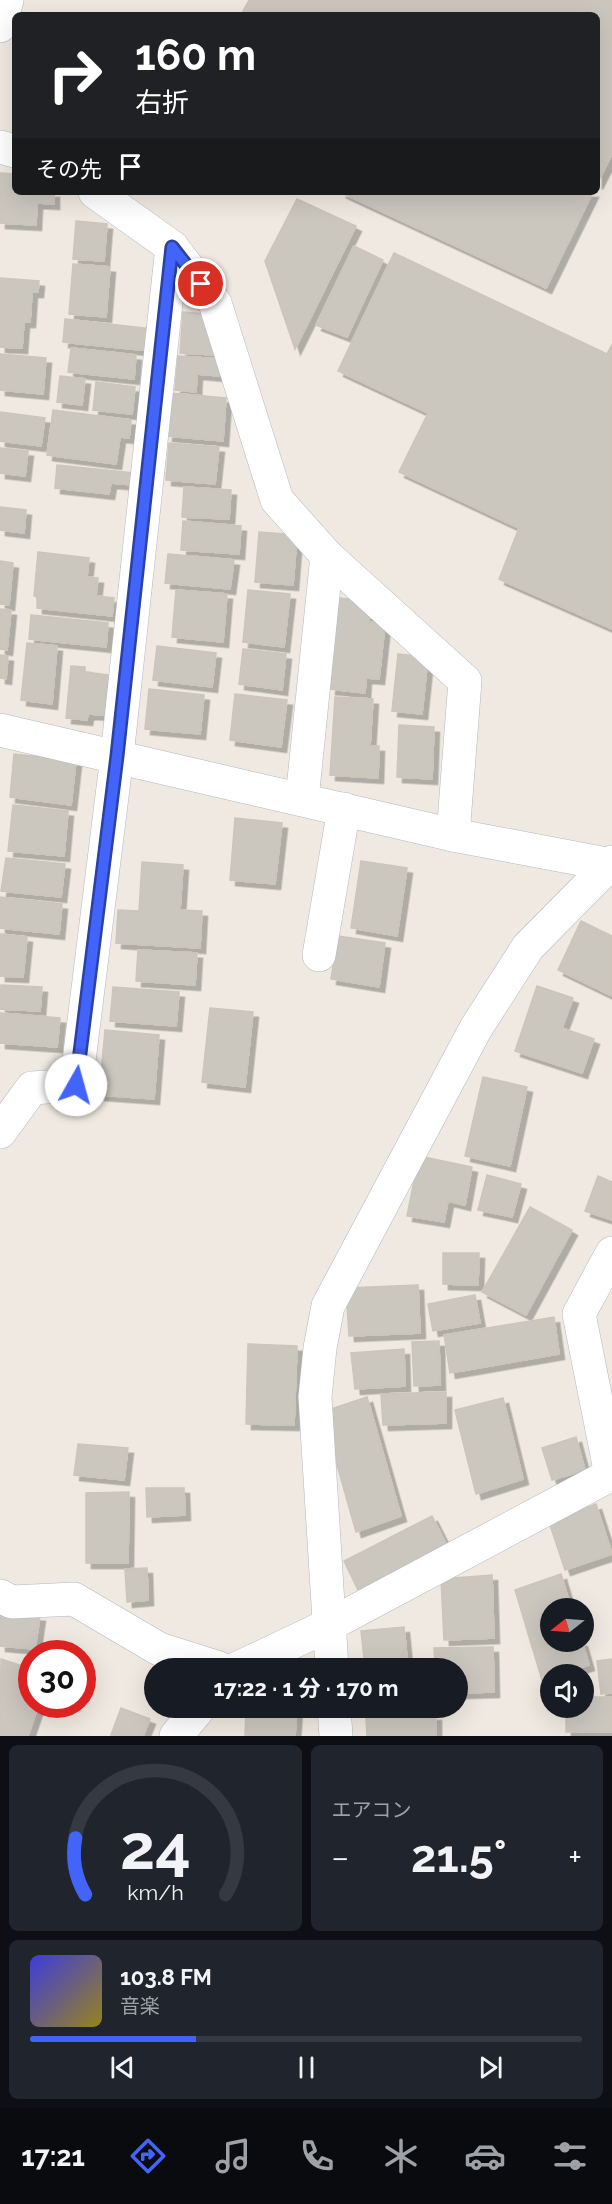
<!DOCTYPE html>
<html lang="ja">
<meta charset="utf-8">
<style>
body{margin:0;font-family:Raleway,"Noto Sans JP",sans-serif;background:#20242c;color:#f1f3f6;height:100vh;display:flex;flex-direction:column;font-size:22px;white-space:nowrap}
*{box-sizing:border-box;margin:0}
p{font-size:20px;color:#9ea1a6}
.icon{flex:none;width:33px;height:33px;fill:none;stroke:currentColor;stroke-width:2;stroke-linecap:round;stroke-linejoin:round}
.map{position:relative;height:1736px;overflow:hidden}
.details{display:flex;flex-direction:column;gap:9px;padding:9px;background:#0d0f14;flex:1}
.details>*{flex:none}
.hud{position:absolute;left:12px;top:12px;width:588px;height:183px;border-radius:9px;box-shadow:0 6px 24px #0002;background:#202124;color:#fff;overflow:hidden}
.needle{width:39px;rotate:253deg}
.tools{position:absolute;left:540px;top:1598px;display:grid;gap:12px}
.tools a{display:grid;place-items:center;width:54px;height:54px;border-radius:50%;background:#171b24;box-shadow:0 6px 24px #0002;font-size:30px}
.speed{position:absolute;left:18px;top:1640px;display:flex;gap:12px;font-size:30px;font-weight:700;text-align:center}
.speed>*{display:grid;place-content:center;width:78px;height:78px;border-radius:50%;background:#171b24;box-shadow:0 6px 24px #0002;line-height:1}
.speed .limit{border:9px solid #d22;background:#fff;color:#111}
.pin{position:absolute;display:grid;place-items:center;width:51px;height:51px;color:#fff;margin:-26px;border:3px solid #fff;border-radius:50%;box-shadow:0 2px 6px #0007}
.me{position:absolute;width:66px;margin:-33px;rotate:7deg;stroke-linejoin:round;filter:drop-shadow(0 0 4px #0008)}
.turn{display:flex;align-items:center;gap:21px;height:126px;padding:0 24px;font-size:27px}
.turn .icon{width:78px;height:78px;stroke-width:2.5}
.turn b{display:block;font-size:42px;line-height:51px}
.then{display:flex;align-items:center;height:57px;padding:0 24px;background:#0003;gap:12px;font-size:22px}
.big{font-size:45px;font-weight:700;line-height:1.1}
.details .widget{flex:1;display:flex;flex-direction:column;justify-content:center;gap:9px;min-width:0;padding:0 21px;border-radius:9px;background:#20242c}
.details .dial{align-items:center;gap:0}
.dial svg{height:156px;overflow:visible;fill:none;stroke:#363941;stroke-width:7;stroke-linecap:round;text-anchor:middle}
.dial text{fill:#f1f3f6;stroke:none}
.song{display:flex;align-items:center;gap:18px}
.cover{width:72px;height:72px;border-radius:9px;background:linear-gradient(135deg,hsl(240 70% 55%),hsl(50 70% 35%))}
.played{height:6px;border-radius:3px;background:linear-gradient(90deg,#4264fb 30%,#363941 30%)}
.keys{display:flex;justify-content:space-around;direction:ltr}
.heat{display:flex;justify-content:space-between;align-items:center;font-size:33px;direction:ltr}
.details .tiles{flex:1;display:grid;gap:9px;grid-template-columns:1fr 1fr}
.widget:last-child{grid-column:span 2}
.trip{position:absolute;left:144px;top:1658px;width:324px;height:60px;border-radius:30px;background:#171b24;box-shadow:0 6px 24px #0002;font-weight:700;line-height:60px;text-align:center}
.menu{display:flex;height:96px;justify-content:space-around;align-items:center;background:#090b0e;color:#9ea1a6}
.menu .icon{width:42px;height:42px}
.menu .current{color:#4264fb}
.menu b{font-size:27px;color:#f1f3f6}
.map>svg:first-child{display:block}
.building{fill:#cbc7bf;stroke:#cbc5ba;stroke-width:1.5;filter:url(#shadow)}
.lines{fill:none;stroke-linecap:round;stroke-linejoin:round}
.minor-casing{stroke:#b4b7c1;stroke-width:34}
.minor{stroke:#fff;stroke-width:33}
.route-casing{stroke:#2b41a3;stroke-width:15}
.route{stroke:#4264fb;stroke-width:10}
</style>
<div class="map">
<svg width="612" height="1736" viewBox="0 0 612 1736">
<defs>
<filter id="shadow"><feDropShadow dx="5.5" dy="5.5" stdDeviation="0" flood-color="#0004"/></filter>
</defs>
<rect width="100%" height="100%" fill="#efe9e1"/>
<g class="building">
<polygon points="249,0 612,0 612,154 597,184 597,15 241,15"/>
<polygon points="0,173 15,174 15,192 54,192 54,204 37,203 36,225 0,223"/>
<polygon points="340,192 593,192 546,288"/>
<polygon points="297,199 356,226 295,349 265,261"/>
<polygon points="76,221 107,224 104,261 73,259"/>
<polygon points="354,246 383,260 347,337 316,325"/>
<polygon points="394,253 607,354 612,344 612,629 499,579 519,528 399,472 428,413 338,371"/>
<polygon points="73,264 110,267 106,317 69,314"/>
<polygon points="0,278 39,281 38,292 32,292 30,322 24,322 22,348 0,347"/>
<polygon points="183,312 206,314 216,355 180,353"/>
<polygon points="65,319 152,329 150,351 63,342"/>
<polygon points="71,348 136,355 134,379 68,372"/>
<polygon points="0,354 46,358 43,394 0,390"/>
<polygon points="178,356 220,359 219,376 197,374 196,392 175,390"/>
<polygon points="60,376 85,379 82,405 57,402"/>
<polygon points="96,382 135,387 132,414 93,410"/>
<polygon points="170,393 226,398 223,441 167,436"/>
<polygon points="53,410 131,420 129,438 120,437 116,464 47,455"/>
<polygon points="0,412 45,418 41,446 0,441"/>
<polygon points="169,443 219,447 215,484 166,480"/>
<polygon points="0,448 28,451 25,476 0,473"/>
<polygon points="57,465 134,473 133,485 111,483 109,494 55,488"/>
<polygon points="184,487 231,490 229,519 182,517"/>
<polygon points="0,507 26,510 24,533 0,530"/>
<polygon points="183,521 241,526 239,554 181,550"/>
<polygon points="259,532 297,535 293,585 255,582"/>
<polygon points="38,552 89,558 87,577 98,578 96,596 114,598 112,616 37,608 37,597 34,596"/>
<polygon points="168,554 234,560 230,589 165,583"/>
<polygon points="0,561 13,563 9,605 0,604"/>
<polygon points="176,590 227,594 223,642 172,637"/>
<polygon points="248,590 290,594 284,647 243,642"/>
<polygon points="339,598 371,601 369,622 385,624 379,679 366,678 365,693 330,689"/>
<polygon points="0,609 11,610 7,650 0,649"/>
<polygon points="31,615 108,623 106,647 29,639"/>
<polygon points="27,643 57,646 52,704 21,700"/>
<polygon points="157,646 216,653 212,687 153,680"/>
<polygon points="243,649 286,654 282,690 239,684"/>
<polygon points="398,654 428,657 422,714 392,711"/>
<polygon points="0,655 8,656 6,679 0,678"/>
<polygon points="71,666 85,667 85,672 108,675 104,715 88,714 87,720 66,718"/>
<polygon points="149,689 204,695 200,734 145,729"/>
<polygon points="235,694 287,700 281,747 230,740"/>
<polygon points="335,697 373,699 370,746 379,746 378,778 330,775"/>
<polygon points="399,725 434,727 432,779 397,777"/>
<polygon points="14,754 76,761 71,805 10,797"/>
<polygon points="13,805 68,811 64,856 8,851"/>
<polygon points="235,818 282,823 275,884 230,880"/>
<polygon points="6,858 65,864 61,897 1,891"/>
<polygon points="361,861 407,868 397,936 351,928"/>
<polygon points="142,862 183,865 180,910 202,911 200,948 116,943 118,910 139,911"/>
<polygon points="0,897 62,904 59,934 0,928"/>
<polygon points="581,921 612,936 612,996 558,970"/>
<polygon points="0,934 27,937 23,977 0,976"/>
<polygon points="338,936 385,943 379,987 331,979"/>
<polygon points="138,950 197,953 195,985 136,981"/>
<polygon points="1,985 42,987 40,1011 0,1009"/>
<polygon points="537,986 573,998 562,1028 594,1039 582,1073 515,1051"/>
<polygon points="113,987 179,992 176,1026 110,1021"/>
<polygon points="210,1008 253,1012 245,1087 202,1082"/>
<polygon points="0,1013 60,1018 57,1047 0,1043"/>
<polygon points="105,1030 159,1035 154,1099 99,1095"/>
<polygon points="483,1077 527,1087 510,1166 465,1156"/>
<polygon points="419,1156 472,1167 465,1205 448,1201 444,1222 407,1216"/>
<polygon points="487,1175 521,1184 512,1217 478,1210"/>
<polygon points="598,1176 612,1182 612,1220 585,1211"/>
<polygon points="530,1207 572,1230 526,1315 482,1292"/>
<polygon points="443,1253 479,1253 478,1285 443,1284"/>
<polygon points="418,1285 420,1333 349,1336 346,1288"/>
<polygon points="475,1295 480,1323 433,1331 428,1304"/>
<polygon points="554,1317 559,1354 450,1373 444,1335"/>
<polygon points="439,1341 440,1385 414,1386 412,1342"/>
<polygon points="248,1344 297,1346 294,1425 246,1424"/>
<polygon points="404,1349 405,1386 355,1389 351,1353"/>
<polygon points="446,1392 446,1423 383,1425 381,1394"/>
<polygon points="367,1397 401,1516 356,1532 322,1412"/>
<polygon points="503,1398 523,1479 476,1494 455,1410"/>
<polygon points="576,1437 585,1470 552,1480 542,1448"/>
<polygon points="78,1444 128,1448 124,1480 74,1475"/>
<polygon points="146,1488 184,1488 185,1515 147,1517"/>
<polygon points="129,1492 128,1563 86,1563 86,1493"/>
<polygon points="596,1504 612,1554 565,1570 549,1522"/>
<polygon points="432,1516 447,1546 359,1592 344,1561"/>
<polygon points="147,1568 148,1600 127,1602 125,1569"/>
<polygon points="561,1574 571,1608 550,1608 550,1641 582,1641 589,1665 561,1674 550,1674 550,1677 542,1680 515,1590"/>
<polygon points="492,1575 494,1638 444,1640 441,1579"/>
<polygon points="0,1612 40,1616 35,1649 0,1646"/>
<polygon points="404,1627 408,1668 365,1668 361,1631"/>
<polygon points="493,1647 494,1692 458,1693 458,1668 435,1668 434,1648"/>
<polygon points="1,1659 32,1669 32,1704 39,1704 28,1736 0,1736"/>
<polygon points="612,1659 612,1693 601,1694 597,1661"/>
<polygon points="584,1697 612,1697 612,1732 566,1732 566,1707 584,1707"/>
<polygon points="246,1707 297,1707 295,1736 245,1736"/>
<polygon points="121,1708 150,1719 143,1736 111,1735"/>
<polygon points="436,1715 436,1736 367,1736 366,1718"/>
</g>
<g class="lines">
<g class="minor-casing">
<g id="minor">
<polyline points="0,26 7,0"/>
<polyline points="0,147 15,151"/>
<polyline points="95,192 172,247"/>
<polyline points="0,730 453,835 612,865"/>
<polyline points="302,799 327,556"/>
<polyline points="319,955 344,809"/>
<polyline points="0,1132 32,1088 76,1085 117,756 172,247 215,303 277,500 327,556 465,681 453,835"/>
<polyline points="611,1475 579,1314 612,1253"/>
<polyline points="0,1596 12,1602 74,1599 159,1649 219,1668"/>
<polyline points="238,1668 329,1625 612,1474"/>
<polyline points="332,1668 315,1397 320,1348 328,1306 476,1028 528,947 612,862"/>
<polyline points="334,1707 336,1736"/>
<polyline points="176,1736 200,1707"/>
</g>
</g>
<use href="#minor" class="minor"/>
</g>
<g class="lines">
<g class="route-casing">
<polyline id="route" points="76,1085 117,756 172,247 201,284"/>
</g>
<use href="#route" class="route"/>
</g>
</svg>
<div class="tools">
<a><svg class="needle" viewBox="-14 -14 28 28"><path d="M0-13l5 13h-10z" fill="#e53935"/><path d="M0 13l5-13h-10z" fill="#9ea1a6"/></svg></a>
<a><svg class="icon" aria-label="sound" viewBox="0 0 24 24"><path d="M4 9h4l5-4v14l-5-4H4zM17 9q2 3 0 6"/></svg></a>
</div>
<div class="speed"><div class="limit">30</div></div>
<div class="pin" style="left:201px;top:284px;background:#d93025"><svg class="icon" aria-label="arrive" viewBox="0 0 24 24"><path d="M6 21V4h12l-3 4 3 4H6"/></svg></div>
<svg class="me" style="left:76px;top:1085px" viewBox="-20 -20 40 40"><circle r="19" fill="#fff"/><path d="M0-13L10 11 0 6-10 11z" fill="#4264fb"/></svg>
<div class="trip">17:22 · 1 分 · 170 m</div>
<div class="hud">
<div class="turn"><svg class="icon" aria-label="right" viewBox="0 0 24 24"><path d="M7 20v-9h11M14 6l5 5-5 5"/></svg><div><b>160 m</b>右折</div></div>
<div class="then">その先<svg class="icon" aria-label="arrive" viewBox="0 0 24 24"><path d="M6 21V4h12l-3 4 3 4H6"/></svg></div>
</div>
</div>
<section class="details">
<div class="tiles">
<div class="widget dial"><svg viewBox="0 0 100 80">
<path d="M14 69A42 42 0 1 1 86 69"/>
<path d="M14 69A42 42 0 0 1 9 40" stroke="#4264fb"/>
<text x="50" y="56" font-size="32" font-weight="700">24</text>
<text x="50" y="72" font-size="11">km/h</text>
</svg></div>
<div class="widget"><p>エアコン</p>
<div class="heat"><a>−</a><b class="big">21.5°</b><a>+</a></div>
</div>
<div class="widget">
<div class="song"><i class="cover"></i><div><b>103.8 FM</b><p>音楽</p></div></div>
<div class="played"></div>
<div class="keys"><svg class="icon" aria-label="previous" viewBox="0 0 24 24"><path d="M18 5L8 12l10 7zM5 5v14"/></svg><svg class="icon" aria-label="pause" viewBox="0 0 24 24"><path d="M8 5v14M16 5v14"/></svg><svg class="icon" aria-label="next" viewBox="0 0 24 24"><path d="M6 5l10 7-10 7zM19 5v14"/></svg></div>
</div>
</div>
</section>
<nav class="menu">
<b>17:21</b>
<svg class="icon current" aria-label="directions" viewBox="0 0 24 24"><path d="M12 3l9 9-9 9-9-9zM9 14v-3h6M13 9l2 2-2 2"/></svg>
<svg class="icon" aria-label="music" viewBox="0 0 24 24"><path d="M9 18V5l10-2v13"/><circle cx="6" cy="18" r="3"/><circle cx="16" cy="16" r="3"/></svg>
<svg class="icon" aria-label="phone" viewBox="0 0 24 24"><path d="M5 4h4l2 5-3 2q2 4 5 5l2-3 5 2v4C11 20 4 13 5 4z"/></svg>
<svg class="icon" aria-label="climate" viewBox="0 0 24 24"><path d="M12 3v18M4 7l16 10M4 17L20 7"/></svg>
<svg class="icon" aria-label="car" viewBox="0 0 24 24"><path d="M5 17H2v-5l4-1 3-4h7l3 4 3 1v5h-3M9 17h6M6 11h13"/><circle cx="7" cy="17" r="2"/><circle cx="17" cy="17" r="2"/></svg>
<svg class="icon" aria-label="filters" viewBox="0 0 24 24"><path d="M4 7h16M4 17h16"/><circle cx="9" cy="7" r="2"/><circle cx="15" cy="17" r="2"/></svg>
</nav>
